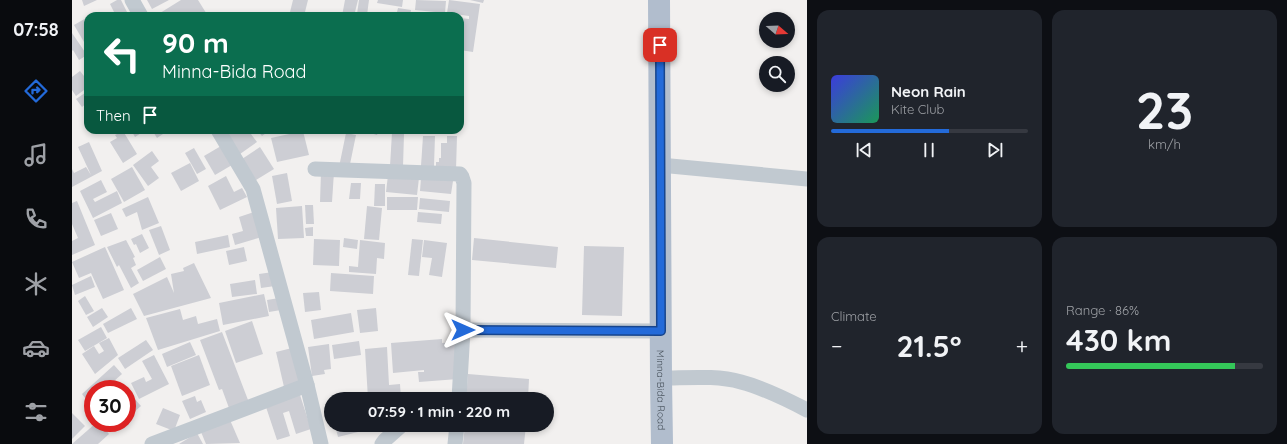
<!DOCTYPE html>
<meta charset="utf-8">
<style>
body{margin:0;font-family:Quicksand,sans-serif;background:#20242c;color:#f1f3f6;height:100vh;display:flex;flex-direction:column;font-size:15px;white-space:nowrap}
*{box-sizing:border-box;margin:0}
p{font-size:13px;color:#9ea1a6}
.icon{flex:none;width:22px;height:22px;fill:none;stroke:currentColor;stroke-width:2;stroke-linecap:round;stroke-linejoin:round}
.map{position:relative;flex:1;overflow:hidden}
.details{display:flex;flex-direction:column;gap:10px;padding:10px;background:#0d0f14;width:480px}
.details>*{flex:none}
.banner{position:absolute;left:12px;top:12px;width:380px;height:122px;border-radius:12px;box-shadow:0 2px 6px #0003;background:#0b6e4f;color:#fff;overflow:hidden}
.needle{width:26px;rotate:109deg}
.fabs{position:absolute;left:687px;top:12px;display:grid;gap:8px}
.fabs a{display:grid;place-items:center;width:36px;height:36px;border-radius:50%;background:#171b24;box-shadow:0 2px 6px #0003;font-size:20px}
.speed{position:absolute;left:12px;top:380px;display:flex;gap:8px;font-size:20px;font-weight:700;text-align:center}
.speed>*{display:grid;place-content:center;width:52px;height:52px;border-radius:50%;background:#171b24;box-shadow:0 2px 6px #0003;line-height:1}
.speed .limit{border:6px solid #d22;background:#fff;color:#111}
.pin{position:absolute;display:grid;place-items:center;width:34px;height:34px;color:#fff;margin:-17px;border-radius:8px;box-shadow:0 2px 6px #0006}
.me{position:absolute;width:44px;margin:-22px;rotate:90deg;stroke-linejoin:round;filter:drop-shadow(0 0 3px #0008)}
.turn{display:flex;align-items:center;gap:14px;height:84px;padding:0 12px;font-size:18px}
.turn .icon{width:52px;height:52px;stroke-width:2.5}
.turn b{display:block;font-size:28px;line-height:34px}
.then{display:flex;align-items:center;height:38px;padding:0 12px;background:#0003;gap:8px;font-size:15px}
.big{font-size:30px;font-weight:700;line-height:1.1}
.details .card{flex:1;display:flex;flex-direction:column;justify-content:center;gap:6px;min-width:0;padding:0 14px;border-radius:12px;background:#20242c}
.details .dial{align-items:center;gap:0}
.dial b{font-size:52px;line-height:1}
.song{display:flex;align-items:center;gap:12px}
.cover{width:48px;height:48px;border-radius:6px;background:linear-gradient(135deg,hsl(240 70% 55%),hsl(150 70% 35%))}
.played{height:4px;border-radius:2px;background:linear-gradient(90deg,#236ad9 60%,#363941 60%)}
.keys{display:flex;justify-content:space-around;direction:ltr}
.heat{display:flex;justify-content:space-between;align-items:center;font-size:22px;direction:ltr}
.charge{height:6px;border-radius:3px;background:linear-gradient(90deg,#34c759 86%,#363941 0)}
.details .tiles{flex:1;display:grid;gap:10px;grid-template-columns:repeat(2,1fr)}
.trip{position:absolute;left:252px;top:392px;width:230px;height:40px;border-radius:20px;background:#171b24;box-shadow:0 2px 6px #0003;font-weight:700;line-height:40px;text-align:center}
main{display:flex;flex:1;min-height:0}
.dock{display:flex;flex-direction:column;width:72px;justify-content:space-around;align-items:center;background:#090b0e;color:#9ea1a6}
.dock .icon{width:28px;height:28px}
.dock .active{color:#236ad9}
.dock b{font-size:18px;color:#f1f3f6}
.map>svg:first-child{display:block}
.building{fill:#cdced4}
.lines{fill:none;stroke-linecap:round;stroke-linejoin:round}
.minor{stroke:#c1c9d0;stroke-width:15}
.primary{stroke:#b1bdcd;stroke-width:22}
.route-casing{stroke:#17458d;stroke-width:10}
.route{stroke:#236ad9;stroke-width:7}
.labels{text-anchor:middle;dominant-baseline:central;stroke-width:3;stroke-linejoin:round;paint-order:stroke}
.street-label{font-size:10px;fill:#48525c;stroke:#fff}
</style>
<main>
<nav class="dock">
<b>07:58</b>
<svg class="icon active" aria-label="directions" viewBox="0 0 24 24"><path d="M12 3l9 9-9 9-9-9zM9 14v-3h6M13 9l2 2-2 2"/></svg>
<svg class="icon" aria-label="music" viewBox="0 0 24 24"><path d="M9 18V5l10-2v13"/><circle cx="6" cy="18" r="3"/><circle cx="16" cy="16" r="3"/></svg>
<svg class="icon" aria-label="phone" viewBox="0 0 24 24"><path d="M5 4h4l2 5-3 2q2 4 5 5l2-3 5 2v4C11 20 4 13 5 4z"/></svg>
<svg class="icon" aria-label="climate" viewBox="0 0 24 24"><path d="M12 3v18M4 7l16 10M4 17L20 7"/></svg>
<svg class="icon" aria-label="car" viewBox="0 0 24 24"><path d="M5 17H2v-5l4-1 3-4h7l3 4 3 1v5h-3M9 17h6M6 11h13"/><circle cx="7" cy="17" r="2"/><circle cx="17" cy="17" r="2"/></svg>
<svg class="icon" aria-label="filters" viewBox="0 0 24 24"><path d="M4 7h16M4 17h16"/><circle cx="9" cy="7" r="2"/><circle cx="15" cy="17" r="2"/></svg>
</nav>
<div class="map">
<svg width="735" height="444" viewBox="0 0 735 444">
<rect width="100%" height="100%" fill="#f2f0ef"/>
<g class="building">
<polygon points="10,0 25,0 12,6"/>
<polygon points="45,0 49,0 57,16 44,16 38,4"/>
<polygon points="75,0 97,0 80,9"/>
<polygon points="109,0 126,0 136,16 90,16 88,13"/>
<polygon points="221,0 236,0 232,16 217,16"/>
<polygon points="273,0 286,0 282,16 270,16"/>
<polygon points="287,0 297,0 295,15 285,14"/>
<polygon points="306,0 331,0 330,7 305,3"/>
<polygon points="344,0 374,1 373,13 343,10"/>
<polygon points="377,0 408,4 401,52 388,50 388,18 397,19 397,16 375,13"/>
<polygon points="398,0 412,0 411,3"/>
<polygon points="326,8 339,10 338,16 324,16"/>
<polygon points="16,17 16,39 12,42 2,25"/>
<polygon points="0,33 15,55 7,60 1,50 0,51"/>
<polygon points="8,71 16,81 16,87 4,96 0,90 0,77"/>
<polygon points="16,91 16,102 10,107 4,99"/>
<polygon points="59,130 74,130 63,137"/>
<polygon points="80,130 97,130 85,138"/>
<polygon points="152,130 176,130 185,142 168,154"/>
<polygon points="185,130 198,130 190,136"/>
<polygon points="288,130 307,130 305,135"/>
<polygon points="51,131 65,154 51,163 38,142 45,138 43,135"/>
<polygon points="231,131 237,155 205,162 199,138"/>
<polygon points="274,133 284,135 277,169 267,167"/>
<polygon points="320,133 332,134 331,167 318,166"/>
<polygon points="351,136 363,136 362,166 349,166"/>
<polygon points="375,136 385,136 384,170 364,169 364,162 367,162 367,158 369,158 369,143 375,143"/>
<polygon points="17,142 30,171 0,187 0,169 2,173 14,167 19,175 6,147"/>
<polygon points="149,146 160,165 143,175 132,156"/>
<polygon points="188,147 202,169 184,180 170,159"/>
<polygon points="122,148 134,169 125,174 113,153"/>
<polygon points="80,151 87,161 79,167 87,178 76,186 61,165"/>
<polygon points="118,163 127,181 109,191 99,173"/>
<polygon points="60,167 73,190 52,202 39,179"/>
<polygon points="249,172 262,172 260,202 248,202"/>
<polygon points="215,173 220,201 205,204 200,176"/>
<polygon points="316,175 347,178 345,195 314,192"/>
<polygon points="154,176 162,192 170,188 175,197 148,210 136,186"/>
<polygon points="349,178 381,181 379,194 348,191"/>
<polygon points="29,180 35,192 21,199 23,202 45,191 50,203 21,218 8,191"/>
<polygon points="279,183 289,183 288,199 277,199"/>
<polygon points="303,184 313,184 313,206 302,206"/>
<polygon points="76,197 87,223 70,230 65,212 54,217 50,209"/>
<polygon points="315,197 346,197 345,210 315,210"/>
<polygon points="348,198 378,201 377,212 347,209"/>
<polygon points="5,201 23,245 0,255 0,241 6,238 0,224 0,203"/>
<polygon points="233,205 241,205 242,224 234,224"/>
<polygon points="230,206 232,238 206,239 204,208"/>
<polygon points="295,206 310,208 307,240 292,239"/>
<polygon points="182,212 190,237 163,245 160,234 171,231 167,217"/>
<polygon points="346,212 370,214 369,224 345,222"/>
<polygon points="39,213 46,229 29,236 22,220"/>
<polygon points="89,226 98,250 87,255 77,230"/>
<polygon points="241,227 241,236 234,236 233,228"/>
<polygon points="70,234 77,248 68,253 64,244 62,245 59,239"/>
<polygon points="156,235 158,247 125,254 123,242"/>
<polygon points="272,238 286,240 285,249 271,247"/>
<polygon points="402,238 486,247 484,268 400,260"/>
<polygon points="242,239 268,240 267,266 241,265"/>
<polygon points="340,239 351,240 347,276 336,275"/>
<polygon points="54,240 63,257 61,258 64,265 59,268 67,283 59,288 47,265 45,267 35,247"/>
<polygon points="288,240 313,243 312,259 305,258 304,274 277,272 277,266 286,267"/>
<polygon points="352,240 375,243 370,277 357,275 360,258 350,257"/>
<polygon points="512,246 552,247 550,316 510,315"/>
<polygon points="33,247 52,290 31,299 19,273 7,278 0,262"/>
<polygon points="172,247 175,261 157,265 154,251"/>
<polygon points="88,257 94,269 71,281 65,270"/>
<polygon points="122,263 139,298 72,316 61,294 95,277 102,293 99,274 112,271 111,268"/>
<polygon points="201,272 203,286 189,288 187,274"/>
<polygon points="259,273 302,276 301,294 258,291"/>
<polygon points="19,276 23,287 3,295 0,285"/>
<polygon points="183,280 185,294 160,297 158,284"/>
<polygon points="247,292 249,310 233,312 231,293"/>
<polygon points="192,294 197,316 151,325 147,303"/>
<polygon points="13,296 22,311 14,315 6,301"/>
<polygon points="207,298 209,310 197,312 195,300"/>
<polygon points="30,308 36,317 21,327 15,317"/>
<polygon points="59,308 65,319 36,333 31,324"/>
<polygon points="304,308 306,331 288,333 285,310"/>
<polygon points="108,309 111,320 124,316 126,324 145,319 148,331 86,350 74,318"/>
<polygon points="279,313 282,332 242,339 239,320"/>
<polygon points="180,321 191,354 164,363 153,331"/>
<polygon points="29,327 35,338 13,351 6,340"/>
<polygon points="150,332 176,400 157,408 150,389 147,390 128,340"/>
<polygon points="37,338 46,355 23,374 10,354 22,346 27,354 32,351 27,343"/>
<polygon points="370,339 370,343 384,342 386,379 347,382 346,372 352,372 352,370 321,373 319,343"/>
<polygon points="74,340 81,350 53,369 46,358"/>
<polygon points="287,341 289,355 262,359 260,345"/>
<polygon points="118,342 124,355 95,367 90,354"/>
<polygon points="257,344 259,369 252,370 253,374 240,376 236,347"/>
<polygon points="315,347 317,385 328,384 329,399 296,399 293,349"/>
<polygon points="220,348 228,384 212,387 204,352"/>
<polygon points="82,355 97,384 67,399 59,383 72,377 74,382 80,379 70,361"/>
<polygon points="127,355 138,385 110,396 99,366"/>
<polygon points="42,365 50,374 33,389 21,389 21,400 17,403 10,394"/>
<polygon points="396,374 457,379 456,399 394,399"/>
<polygon points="289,393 290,399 264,399 264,398"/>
<polygon points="228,395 239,429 224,434 217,411 211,413 218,436 205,440 194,407"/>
<polygon points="60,396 69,406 55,418 55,400"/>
<polygon points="123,396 125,402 129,400 134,412 118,419 110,401"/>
<polygon points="91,408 108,415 102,431 84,424"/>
<polygon points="0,413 13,426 0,439"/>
<polygon points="158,420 168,443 134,444 129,432"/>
<polygon points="24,423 28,423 37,434 26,444 0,444"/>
<polygon points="263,425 284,425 286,432 266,437"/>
<polygon points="393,425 454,425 452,444 391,444"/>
<polygon points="125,433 131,444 107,444"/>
</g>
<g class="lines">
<g class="minor">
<polyline points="60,0 69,16"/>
<polyline points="146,130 181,189 235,385 249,444"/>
<polyline points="588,165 735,179"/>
<polyline points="243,169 388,174 390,177 392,183 391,330 387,399"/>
<polyline points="391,330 589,331"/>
<path d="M589 378C615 378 644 375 669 382 692 388 714 399 735 410"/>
<polyline points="80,444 235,385"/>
<polyline points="310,444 313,440 330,425"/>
<polyline points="383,444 385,425"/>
</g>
<path class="primary" id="s1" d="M587 0 589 378 590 444"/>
</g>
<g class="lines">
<g class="route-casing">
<polyline id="route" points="391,330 589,331 588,45"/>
</g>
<use href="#route" class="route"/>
</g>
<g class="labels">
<g class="street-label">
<text stroke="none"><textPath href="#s1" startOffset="390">Minna-Bida Road</textPath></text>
</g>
</g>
</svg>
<div class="fabs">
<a><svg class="needle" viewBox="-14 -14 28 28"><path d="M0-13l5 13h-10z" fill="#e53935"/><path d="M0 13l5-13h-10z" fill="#9ea1a6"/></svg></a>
<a><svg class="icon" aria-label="search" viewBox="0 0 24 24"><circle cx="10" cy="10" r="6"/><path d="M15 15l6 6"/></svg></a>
</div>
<div class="speed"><div class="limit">30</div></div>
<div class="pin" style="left:588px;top:45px;background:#d93025"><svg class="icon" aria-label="arrive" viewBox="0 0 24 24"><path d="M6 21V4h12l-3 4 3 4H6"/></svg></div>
<svg class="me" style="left:391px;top:330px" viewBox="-20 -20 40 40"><path d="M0-17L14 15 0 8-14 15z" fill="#236ad9" stroke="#fff" stroke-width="4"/></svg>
<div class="trip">07:59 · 1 min · 220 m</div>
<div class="banner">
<div class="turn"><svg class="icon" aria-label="left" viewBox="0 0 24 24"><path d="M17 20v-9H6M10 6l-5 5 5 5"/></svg><div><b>90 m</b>Minna-Bida Road</div></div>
<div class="then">Then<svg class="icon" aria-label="arrive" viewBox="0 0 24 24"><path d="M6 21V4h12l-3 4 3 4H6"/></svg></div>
</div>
</div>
<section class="details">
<div class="tiles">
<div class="card">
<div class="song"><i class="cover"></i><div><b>Neon Rain</b><p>Kite Club</p></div></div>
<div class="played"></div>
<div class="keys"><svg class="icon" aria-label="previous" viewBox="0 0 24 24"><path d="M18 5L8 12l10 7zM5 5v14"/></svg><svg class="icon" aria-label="pause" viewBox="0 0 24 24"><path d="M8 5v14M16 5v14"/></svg><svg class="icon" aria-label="next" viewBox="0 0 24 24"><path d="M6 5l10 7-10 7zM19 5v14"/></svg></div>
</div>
<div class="card dial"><b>23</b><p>km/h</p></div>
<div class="card"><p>Climate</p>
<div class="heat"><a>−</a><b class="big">21.5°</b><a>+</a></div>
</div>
<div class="card"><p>Range · 86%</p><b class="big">430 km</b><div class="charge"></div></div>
</div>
</section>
</main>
